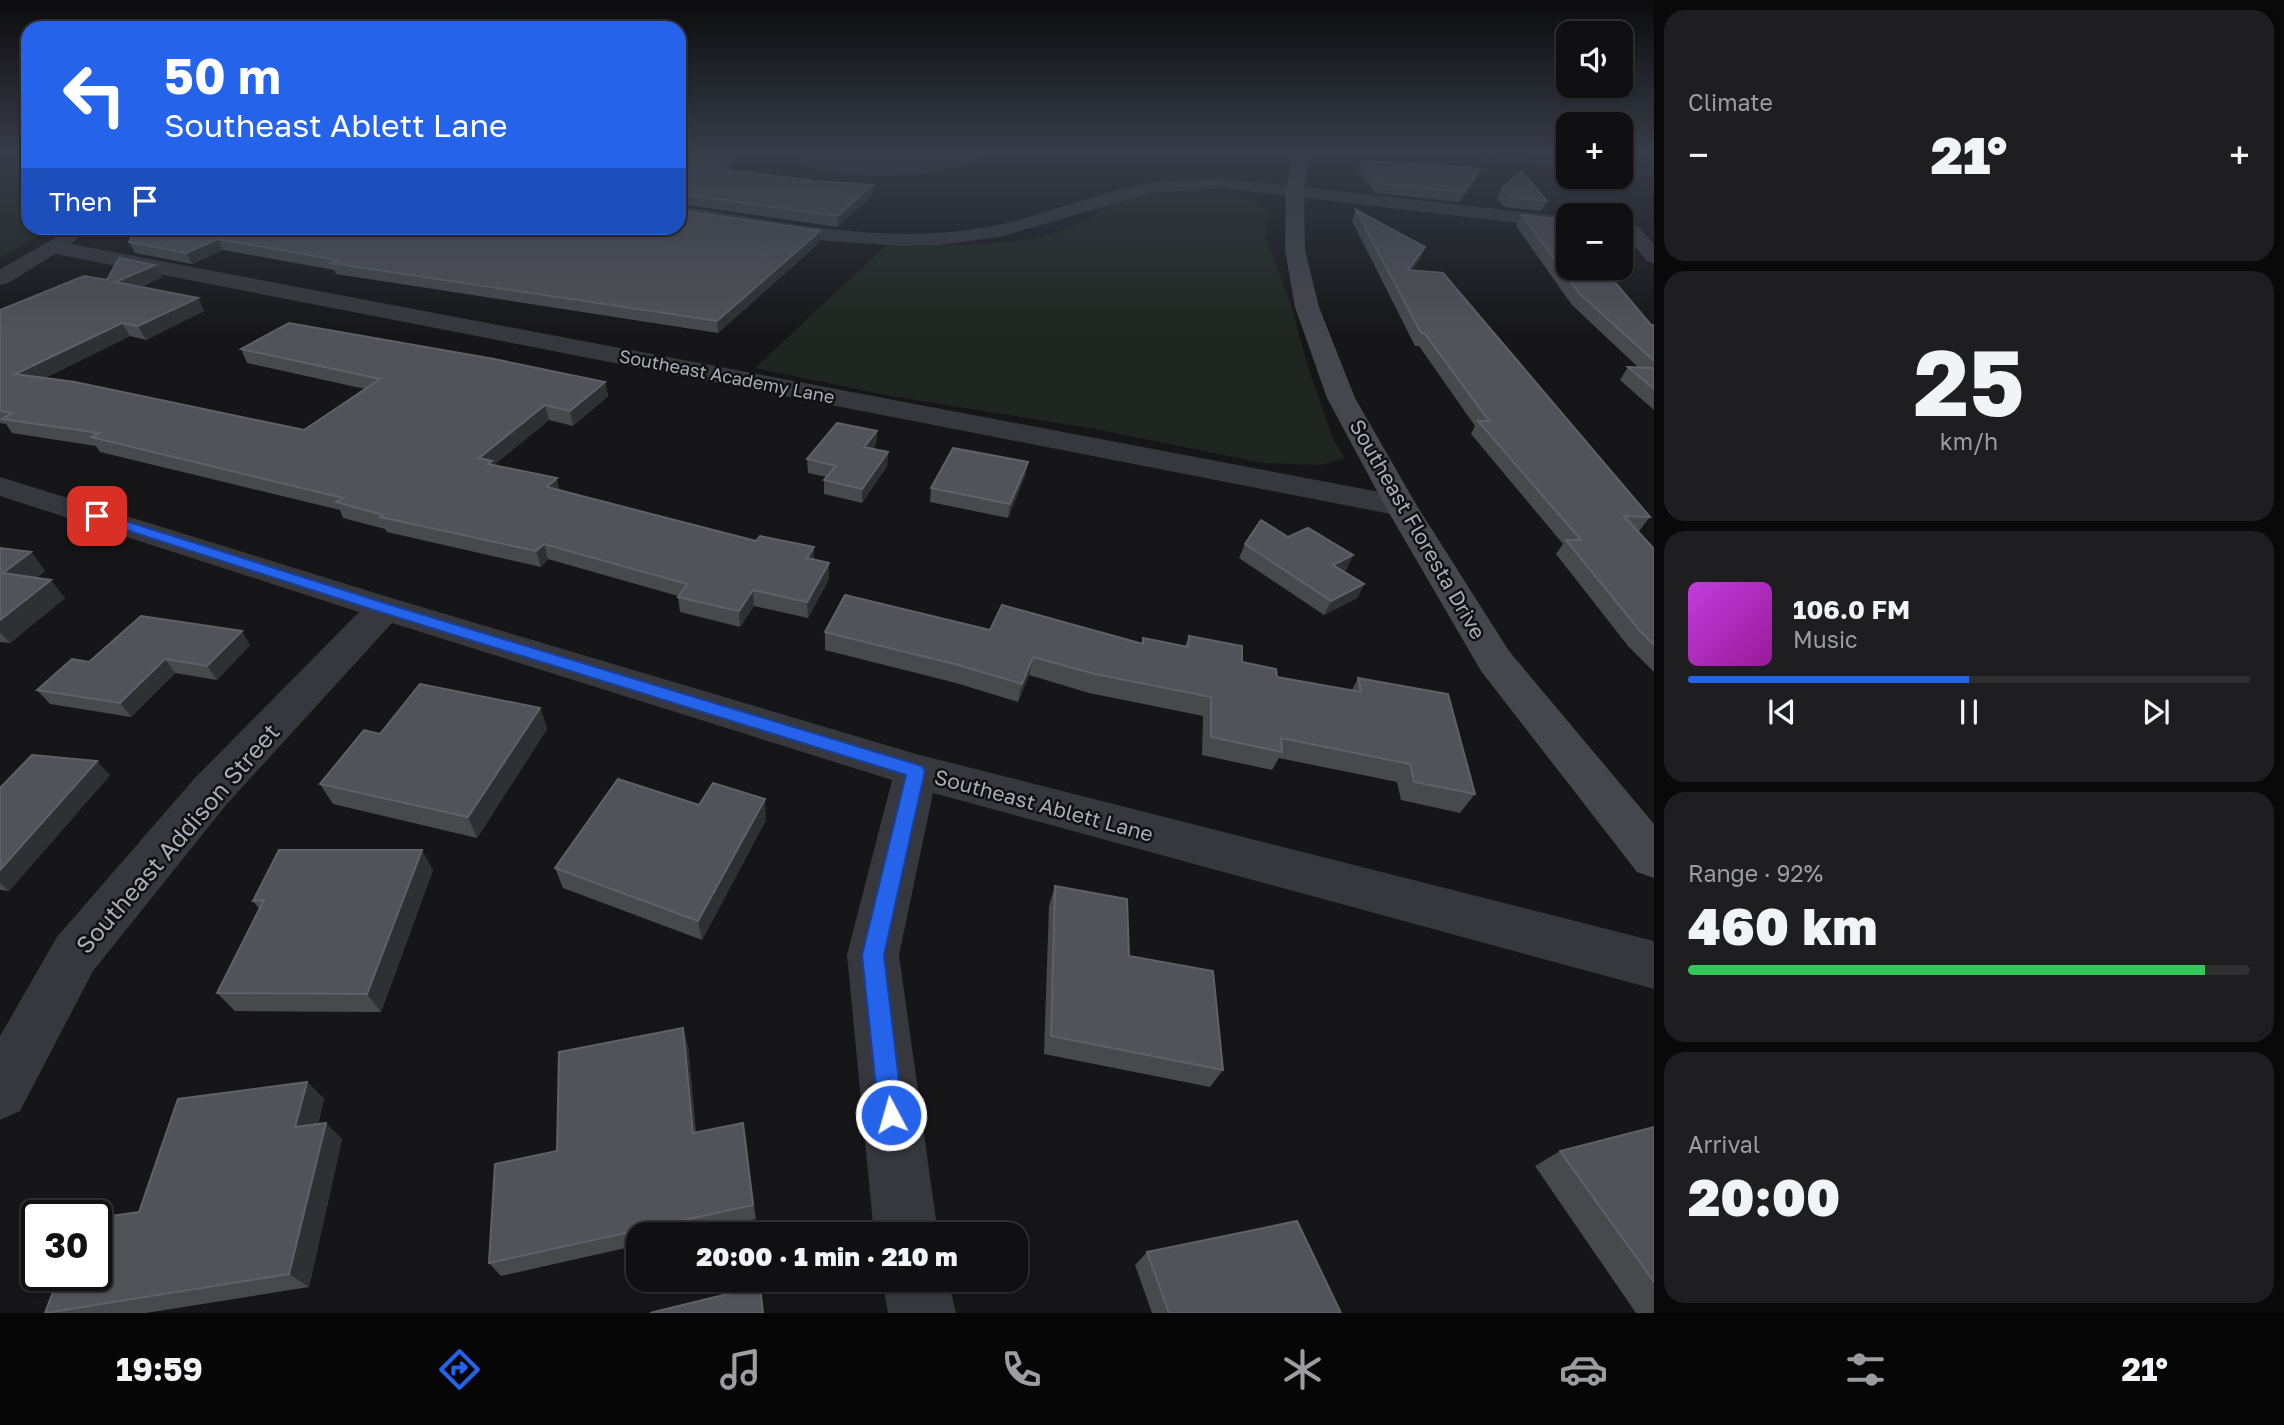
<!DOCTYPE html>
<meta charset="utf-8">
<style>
body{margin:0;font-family:"Golos Text",sans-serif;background:#1e1e20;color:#f1f3f6;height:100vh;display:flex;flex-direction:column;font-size:26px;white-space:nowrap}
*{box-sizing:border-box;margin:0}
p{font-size:23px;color:#9c9d9f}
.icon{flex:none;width:38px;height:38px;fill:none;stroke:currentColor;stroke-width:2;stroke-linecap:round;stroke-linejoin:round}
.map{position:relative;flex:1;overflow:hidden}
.details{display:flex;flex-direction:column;gap:10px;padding:10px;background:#09090a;width:630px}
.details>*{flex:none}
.hud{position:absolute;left:21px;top:21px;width:665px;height:214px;border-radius:21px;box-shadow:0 2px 5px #0004,0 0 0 2px #303032;background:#2563eb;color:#fff;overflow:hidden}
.buttons{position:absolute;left:1556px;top:21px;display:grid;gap:14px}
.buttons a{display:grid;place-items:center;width:77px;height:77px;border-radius:14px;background:#101012;box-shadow:0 2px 5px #0004,0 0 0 2px #303032;font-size:35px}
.speed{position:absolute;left:21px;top:1200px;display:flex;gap:14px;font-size:35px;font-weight:700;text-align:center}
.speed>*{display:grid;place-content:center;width:91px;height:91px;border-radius:50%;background:#101012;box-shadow:0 2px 5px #0004,0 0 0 2px #303032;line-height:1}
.speed .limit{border:4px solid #111;border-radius:10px;background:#fff;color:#111}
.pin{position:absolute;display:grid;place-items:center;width:60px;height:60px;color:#fff;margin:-30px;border-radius:14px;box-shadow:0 4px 10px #0006}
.me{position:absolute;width:77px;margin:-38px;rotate:354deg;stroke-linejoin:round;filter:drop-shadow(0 0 5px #0008)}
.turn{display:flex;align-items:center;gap:24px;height:147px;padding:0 28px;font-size:32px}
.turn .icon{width:91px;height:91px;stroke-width:2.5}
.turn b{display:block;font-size:49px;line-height:60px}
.then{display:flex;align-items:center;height:66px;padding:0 28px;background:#0003;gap:14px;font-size:26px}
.big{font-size:52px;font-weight:800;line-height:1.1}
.details .tile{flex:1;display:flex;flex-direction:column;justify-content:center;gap:10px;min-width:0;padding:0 24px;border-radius:21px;background:#1e1e20}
.details .dial{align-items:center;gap:0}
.dial b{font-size:91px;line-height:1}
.song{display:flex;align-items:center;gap:21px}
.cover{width:84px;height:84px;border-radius:10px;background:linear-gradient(135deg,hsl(290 70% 55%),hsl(300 70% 35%))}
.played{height:7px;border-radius:4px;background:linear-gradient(90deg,#2563eb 50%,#303032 50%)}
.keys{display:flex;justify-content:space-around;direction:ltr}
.heat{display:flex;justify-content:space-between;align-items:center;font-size:38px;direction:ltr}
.charge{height:10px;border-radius:5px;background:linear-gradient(90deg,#34c759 92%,#303032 0)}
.trip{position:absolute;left:626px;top:1222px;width:402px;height:70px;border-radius:21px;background:#101012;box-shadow:0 2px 5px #0004,0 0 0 2px #303032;font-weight:800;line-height:70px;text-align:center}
.menu{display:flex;height:112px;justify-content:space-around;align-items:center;background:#060607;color:#9c9d9f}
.menu .icon{width:49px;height:49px}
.menu .on{color:#2563eb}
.menu b{font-size:32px;color:#f1f3f6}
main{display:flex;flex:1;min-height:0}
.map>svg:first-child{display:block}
.green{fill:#1e261f}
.water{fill:#2c353c}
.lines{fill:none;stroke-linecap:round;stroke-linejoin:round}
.stream{fill:#2c353c;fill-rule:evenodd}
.street{fill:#37383d;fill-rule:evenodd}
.secondary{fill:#45474d;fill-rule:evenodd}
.wall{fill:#47494d}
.shaded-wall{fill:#2f3033}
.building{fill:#525359;stroke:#5f6168;stroke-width:2}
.route{fill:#2563eb;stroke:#184099;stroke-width:2}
.labels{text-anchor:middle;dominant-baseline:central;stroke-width:5;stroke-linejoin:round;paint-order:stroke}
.far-street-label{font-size:18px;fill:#a8adb8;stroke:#111113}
.street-label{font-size:21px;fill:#a8adb8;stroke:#111113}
.near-street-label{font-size:24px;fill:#a8adb8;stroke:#111113}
</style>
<main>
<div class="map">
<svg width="1654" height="1313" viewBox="0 0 1654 1313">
<rect width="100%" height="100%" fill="#161618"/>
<g class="green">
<polygon points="0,152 28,152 28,228 54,228 0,257"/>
<path d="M1194 188 1248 198 1269 210 1266 237 1289 299 1309 370 1334 441 1345 458 1321 465 1263 463 1095 429 891 396 755 368 887 244C943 245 1003 248 1058 232 1077 226 1093 215 1111 206 1135 192 1167 190 1194 188Z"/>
</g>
<path class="water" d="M797 152H996C951 172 909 179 859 175 840 174 820 172 802 163Z"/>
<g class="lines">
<g class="stream">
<polygon points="1437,152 1458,152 1568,163 1568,167"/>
<polygon points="1620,168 1654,172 1654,176 1620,172"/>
</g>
<g class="street">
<path d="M1221 178 1568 217V229L1221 188 1152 193 999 237 939 245 902 246 828 241 679 218V206C777 221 877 244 976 229 1029 221 1079 199 1131 187 1161 180 1190 179 1221 178Z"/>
<polygon points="1631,224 1638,226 1654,244 1654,263 1647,261 1621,230 1624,226"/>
<polygon points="73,228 80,230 83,234 71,244 1401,496 1412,499 1417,506 1412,513 1401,516 55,254 8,283 0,285 0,269"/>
<polygon points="0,477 398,600 916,754 1654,941 1654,989 933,793 899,955 938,1234 874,1234 847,955 892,780 392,623 226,805 93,971 20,1111 0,1120 0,1036 57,937 194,779 359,612 0,496"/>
<polygon points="882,1279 948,1279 956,1313 888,1313"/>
</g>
<polygon class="secondary" points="1293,152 1309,152 1304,192 1305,250 1319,307 1355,398 1417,506 1509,651 1654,824 1654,878 1637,872 1481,671 1385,506 1327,398 1295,307 1285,250 1286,192"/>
</g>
<g class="wall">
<polygon points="679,152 746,152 730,170 815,181 873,185 873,195 837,227 679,204"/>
<polygon points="1362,161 1481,169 1476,179 1460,202 1375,193 1358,170"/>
<polygon points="1502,188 1547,201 1541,211 1504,207 1497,198"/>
<polygon points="1356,210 1425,247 1420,259 1411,270 1650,517 1639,531 1637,531 1654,549 1654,672 1628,646 1556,554 1563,544 1471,434 1475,426 1419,346 1415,346 1352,221"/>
<polygon points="1522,215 1651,325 1654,325 1654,410 1620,380 1628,367 1639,368 1572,305 1516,226"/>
<polygon points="137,228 820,242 718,333 336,274 334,270 223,250 192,264 135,253 129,242"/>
<polygon points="162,277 141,287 198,298 204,311 146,340 130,336 45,378 304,430 365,389 247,363 241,349 605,382 608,396 573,426 549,420 494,465 560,490 756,541 814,547 814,560 829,563 829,579 808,618 754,606 740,627 680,612 678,596 548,559 541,567 387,532 385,529 343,518 340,510 100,452 96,446 12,433 6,424 0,423 0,310 107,280"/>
<polygon points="877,431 876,444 872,449 888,452 887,466 862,503 824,494 824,480 827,477 808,473 807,459"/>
<polygon points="1028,462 1025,476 1008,518 930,502 931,488"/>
<polygon points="1288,537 1353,555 1346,570 1343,571 1364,584 1357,598 1324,615 1239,558 1245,544"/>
<polygon points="0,548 31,552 45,571 36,578 65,598 10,643 0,642"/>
<polygon points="990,630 1141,644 1143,638 1185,646 1189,636 1242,662 1277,677 1352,690 1358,678 1475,794 1460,813 1401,800 1397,782 1279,758 1272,770 1202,755 1203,716 1089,693 1029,675 1018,702 956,683 825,650 825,632"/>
<polygon points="250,645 217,680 175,673 131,717 50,704 37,690 89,662"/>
<polygon points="540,708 547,729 477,838 333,804 320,784 380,734"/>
<polygon points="110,775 9,891 0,890 0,788"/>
<polygon points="699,805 766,820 702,940 563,888 555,868"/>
<polygon points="433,870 381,1012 235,1011 217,993 259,909 253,901"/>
<polygon points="1055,886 1223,1070 1210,1087 1044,1054 1049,906"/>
<polygon points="688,1046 696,1132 743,1123 756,1219 690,1234 639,1234 639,1245 501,1276 489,1263 557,1151"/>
<polygon points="307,1082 324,1099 318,1124 342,1139 309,1287 146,1313 45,1313 139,1212"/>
<polygon points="1654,1127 1654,1313 1636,1313 1535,1166 1560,1151"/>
<polygon points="1147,1252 1341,1313 1152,1313 1135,1265"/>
</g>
<g class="shaded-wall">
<polygon points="737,152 746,152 721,178 720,169"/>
<polygon points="1481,169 1476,179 1460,202 1464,192"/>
<polygon points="873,185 873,195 837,227 837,216"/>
<polygon points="820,231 820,242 718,333 717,321"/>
<polygon points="218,239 223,250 192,264 186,253"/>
<polygon points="1425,247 1420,259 1403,281 1408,270"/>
<polygon points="155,265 162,277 122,295 115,282"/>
<polygon points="198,298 204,311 146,340 138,326"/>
<polygon points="122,323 130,336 25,388 15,374"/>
<polygon points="605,382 608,396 573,426 570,411"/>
<polygon points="545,405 549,420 493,466 479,458"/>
<polygon points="877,431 876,444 864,461 864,447"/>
<polygon points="888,452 887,466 862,503 862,489"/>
<polygon points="1028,462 1025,476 1008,518 1010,504"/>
<polygon points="557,478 560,493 547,487"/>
<polygon points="544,544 548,559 541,567 536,551"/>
<polygon points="814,547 814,563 807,558"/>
<polygon points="31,552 45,571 18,592 3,573"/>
<polygon points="1353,555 1346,570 1327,579 1333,565"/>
<polygon points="829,563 829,579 808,618 807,602"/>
<polygon points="51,580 65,598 10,643 0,632 0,620"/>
<polygon points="1364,584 1357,598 1324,615 1331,601"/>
<polygon points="753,590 754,606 740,627 739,611"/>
<polygon points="242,631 250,645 217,680 207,666"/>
<polygon points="1033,657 1029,675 1018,702 1022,684"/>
<polygon points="165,659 175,673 131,717 120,703"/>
<polygon points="540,708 547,729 477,838 468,817"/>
<polygon points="97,761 110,775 9,891 0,883 0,870"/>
<polygon points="765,799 766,820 702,940 698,921"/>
<polygon points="422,850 433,870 381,1012 367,994"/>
<polygon points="683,1028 688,1046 697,1149 693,1133"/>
<polygon points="307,1082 324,1099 313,1143 295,1127"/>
<polygon points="326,1123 342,1139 309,1287 289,1274"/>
<polygon points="743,1123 746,1139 756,1219 753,1205"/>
</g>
<g class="building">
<polygon points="679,152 737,152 720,169 815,181 873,185 837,216 679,194"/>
<polygon points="1362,161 1438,165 1481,169 1464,192 1379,183"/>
<polygon points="1522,172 1547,201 1509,197 1502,188"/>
<polygon points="679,210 820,231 717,321 331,263 337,260 218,239 186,253 129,242 137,228 679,228"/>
<polygon points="1356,210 1425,247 1408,270 1443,273 1650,517 1624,516 1654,549 1654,645 1640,631 1566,540 1581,540 1478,421 1489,421 1425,334 1421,333"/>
<polygon points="1522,215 1562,220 1568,226 1568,268 1603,268 1651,325 1654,325 1654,361 1579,293"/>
<polygon points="119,258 155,265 115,282 198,298 138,326 122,323 15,374 75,382 304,430 380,379 241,349 289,323 494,359 605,382 570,411 545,405 479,458 492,461 488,464 557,478 547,487 756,541 760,536 814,547 807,558 829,563 807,602 753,590 739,611 678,597 687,584 544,544 536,551 380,517 383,515 336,502 343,498 91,437 99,433 2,419 12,413 0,411 0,310 84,276 107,280"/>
<polygon points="1628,367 1654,368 1654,389"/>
<polygon points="837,423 877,431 864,447 888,452 862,489 824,480 836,466 807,459"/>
<polygon points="953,448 1028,462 1010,504 931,488"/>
<polygon points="1261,520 1288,537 1308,528 1353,555 1333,565 1364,584 1331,601 1245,544"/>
<polygon points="0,548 31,552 3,573 51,580 0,620"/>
<polygon points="845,595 990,630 1002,605 1143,644 1143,638 1188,647 1189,636 1242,646 1242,662 1276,669 1277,677 1361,692 1358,678 1448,694 1475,794 1414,782 1410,764 1281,738 1282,752 1211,737 1211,697 1095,674 1033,657 1022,684 958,665 825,632"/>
<polygon points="141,616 242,631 207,666 165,659 120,703 37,690 72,659 89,662"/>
<polygon points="420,684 540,708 468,817 320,784 364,730 380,734"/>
<polygon points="32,755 97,761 0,870 0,788"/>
<polygon points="618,779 699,805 713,783 765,799 698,921 555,868"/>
<polygon points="279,850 422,850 367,994 217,993 264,900 253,901"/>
<polygon points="1055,886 1127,899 1129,956 1213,971 1223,1070 1051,1036"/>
<polygon points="683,1028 693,1133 743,1123 753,1205 489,1263 495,1164 557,1151 559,1052"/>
<polygon points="307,1082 295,1127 326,1123 289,1274 45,1313 59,1276 96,1276 96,1218 139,1212 178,1099"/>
<polygon points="1654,1127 1654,1282 1560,1151"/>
<polygon points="1297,1221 1341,1313 1169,1313 1147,1252"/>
<polygon points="760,1286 763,1313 650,1313"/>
</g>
<linearGradient id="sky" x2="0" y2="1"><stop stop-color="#0c0c0d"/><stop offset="0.45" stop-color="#363c48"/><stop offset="1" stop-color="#363c48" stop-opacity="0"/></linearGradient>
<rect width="1654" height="336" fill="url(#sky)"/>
<polygon class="route" points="97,512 391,605 922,766 925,771 884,955 903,1115 900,1123 891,1127 883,1123 879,1115 862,955 906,775 380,612 92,519 92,513"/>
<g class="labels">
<g class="far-street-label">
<text transform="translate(727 376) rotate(11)">Southeast Academy Lane</text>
</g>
<g class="street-label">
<text transform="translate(1418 529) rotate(60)">Southeast Floresta Drive</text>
<text transform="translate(1044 805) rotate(15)">Southeast Ablett Lane</text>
</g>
<g class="near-street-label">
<text transform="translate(177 838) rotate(-49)">Southeast Addison Street</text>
</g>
</g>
</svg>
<div class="buttons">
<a><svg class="icon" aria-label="sound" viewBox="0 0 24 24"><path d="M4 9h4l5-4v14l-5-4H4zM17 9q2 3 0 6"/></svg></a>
<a>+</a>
<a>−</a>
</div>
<div class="speed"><div class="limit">30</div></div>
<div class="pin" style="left:97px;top:516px;background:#d93025"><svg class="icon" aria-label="arrive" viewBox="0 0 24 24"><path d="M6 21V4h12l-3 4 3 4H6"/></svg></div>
<svg class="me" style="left:891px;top:1115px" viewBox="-20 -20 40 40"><circle r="17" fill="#2563eb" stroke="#fff" stroke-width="3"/><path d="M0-11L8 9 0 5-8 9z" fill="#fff"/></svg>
<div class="trip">20:00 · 1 min · 210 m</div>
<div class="hud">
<div class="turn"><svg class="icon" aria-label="left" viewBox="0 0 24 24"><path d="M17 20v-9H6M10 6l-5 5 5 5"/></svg><div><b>50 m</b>Southeast Ablett Lane</div></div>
<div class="then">Then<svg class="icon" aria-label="arrive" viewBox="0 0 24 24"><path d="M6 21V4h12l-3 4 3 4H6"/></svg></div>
</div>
</div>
<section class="details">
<div class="tile"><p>Climate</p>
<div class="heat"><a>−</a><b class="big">21°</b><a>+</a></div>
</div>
<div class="tile dial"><b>25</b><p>km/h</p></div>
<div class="tile">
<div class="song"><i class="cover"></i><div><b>106.0 FM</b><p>Music</p></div></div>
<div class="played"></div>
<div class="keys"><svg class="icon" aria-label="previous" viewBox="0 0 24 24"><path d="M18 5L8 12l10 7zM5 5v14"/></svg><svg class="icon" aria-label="pause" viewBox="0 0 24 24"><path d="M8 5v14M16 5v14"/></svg><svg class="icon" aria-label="next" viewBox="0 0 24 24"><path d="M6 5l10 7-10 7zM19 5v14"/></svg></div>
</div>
<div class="tile"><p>Range · 92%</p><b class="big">460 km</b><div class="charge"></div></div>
<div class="tile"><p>Arrival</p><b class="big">20:00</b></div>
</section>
</main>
<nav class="menu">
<b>19:59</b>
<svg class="icon on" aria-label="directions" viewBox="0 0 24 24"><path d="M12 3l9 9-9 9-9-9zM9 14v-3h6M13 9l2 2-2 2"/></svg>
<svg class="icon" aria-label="music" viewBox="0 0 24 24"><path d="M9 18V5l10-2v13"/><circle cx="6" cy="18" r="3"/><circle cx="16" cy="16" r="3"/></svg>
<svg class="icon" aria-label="phone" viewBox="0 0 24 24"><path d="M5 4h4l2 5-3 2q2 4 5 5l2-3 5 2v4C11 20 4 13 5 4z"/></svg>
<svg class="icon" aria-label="climate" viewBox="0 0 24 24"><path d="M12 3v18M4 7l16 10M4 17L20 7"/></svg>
<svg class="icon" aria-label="car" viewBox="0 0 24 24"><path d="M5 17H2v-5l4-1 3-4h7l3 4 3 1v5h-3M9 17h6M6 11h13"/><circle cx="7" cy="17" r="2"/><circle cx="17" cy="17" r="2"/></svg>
<svg class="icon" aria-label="filters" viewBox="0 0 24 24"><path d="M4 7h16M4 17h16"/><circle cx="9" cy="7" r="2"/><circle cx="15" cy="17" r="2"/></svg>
<b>21°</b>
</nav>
